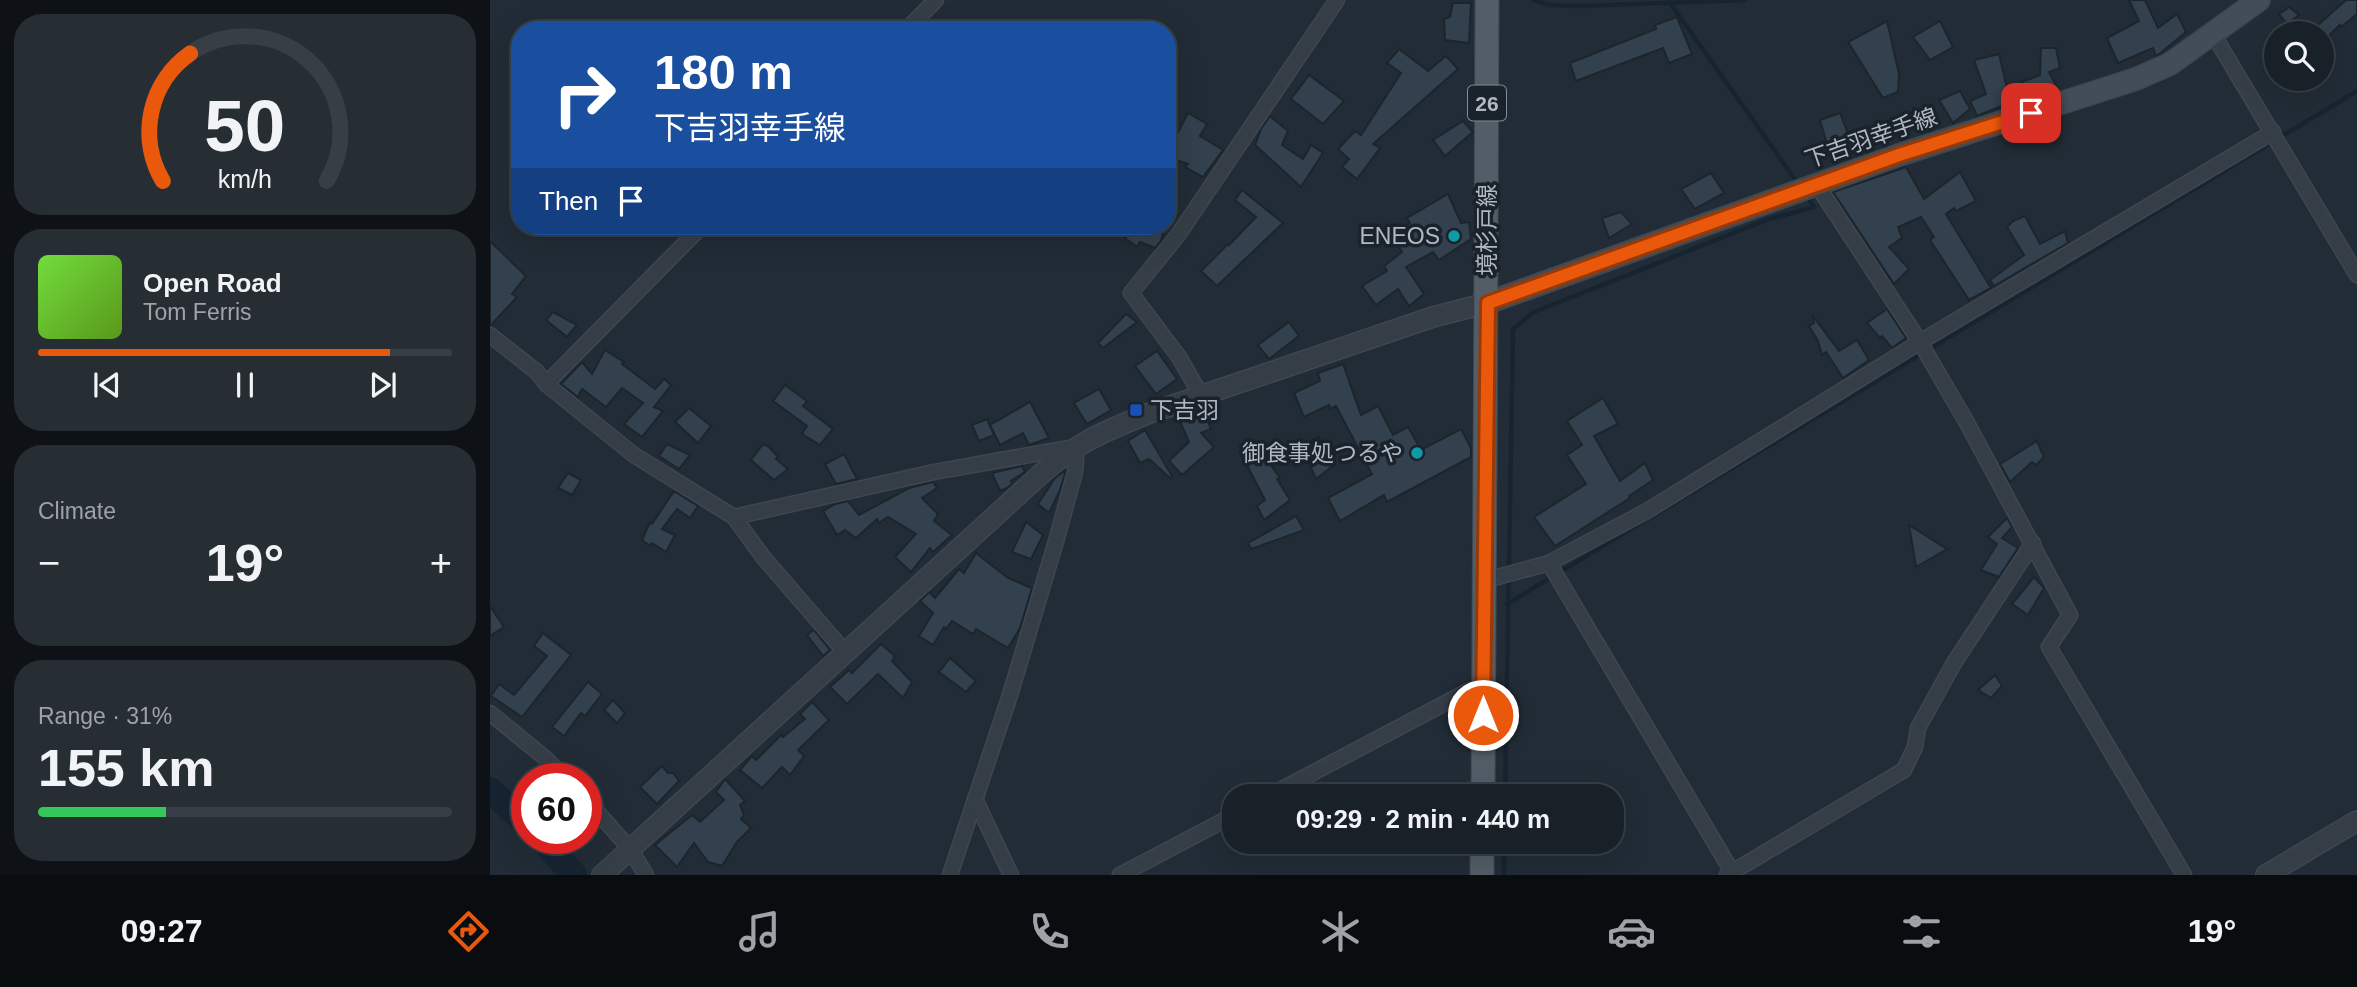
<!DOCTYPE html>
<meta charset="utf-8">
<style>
body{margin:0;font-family:Helvetica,"Noto Sans JP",sans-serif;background:#262e34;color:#f1f3f6;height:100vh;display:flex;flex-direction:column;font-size:26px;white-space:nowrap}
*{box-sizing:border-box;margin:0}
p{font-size:23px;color:#9fa3a8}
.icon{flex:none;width:38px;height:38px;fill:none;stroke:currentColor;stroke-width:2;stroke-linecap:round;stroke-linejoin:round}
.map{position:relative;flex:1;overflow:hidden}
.side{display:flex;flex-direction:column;gap:14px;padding:14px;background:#0e1216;width:490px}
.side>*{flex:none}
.hud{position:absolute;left:21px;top:21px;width:665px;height:214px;border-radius:28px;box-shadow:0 7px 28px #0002,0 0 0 2px #373e45;background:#1a4fa0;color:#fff;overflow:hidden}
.buttons{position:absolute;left:1774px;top:21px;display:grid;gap:14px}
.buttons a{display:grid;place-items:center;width:70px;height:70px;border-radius:50%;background:#192128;box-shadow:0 7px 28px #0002,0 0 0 2px #373e45;font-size:35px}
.speed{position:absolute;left:21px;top:763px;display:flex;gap:14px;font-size:35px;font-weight:700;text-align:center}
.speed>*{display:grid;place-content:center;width:91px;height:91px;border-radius:50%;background:#192128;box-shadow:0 7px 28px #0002,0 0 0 2px #373e45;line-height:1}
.speed .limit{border:10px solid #d22;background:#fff;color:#111}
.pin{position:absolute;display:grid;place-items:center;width:60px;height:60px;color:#fff;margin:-30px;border-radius:14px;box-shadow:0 4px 10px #0006}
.me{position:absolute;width:77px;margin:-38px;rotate:0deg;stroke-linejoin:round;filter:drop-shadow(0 0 5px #0008)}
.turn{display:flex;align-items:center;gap:24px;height:147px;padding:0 28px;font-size:32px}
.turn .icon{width:91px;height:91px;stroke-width:2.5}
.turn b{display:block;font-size:49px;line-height:60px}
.then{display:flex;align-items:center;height:66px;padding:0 28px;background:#0003;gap:14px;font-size:26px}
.big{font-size:52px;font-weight:700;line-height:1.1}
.side .card{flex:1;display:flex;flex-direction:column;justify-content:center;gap:10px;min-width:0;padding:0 24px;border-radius:28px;background:#262e34}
.side .dial{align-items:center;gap:0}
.dial svg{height:182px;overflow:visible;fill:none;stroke:#373e45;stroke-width:7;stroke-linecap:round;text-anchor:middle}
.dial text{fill:#f1f3f6;stroke:none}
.song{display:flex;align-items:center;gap:21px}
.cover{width:84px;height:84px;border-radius:10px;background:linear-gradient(135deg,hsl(100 70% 55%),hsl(90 70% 35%))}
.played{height:7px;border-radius:4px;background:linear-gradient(90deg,#ea580c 85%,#373e45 85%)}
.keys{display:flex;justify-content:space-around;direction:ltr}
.heat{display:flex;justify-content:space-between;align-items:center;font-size:38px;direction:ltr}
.charge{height:10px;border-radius:5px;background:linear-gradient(90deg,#34c759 31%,#373e45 0)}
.trip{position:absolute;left:732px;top:784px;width:402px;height:70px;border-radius:28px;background:#192128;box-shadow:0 7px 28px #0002,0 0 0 2px #373e45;font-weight:700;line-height:70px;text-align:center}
.menu{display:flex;height:112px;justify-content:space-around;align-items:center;background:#0a0d10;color:#9fa3a8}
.menu .icon{width:49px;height:49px}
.menu .selected{color:#ea580c}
.menu b{font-size:32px;color:#f1f3f6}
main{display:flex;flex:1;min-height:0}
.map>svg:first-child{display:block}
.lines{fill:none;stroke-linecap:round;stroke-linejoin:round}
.stream{stroke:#162432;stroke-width:4.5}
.river{stroke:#162432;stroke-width:26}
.building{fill:#33404d;stroke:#1c252d;stroke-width:2}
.minor-casing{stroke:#3e4750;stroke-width:17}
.tertiary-casing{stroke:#3e4750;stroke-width:22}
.secondary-casing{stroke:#3e4750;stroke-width:24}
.primary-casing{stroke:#3e4750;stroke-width:25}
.minor{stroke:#353e47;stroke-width:14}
.tertiary{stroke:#353e47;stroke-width:19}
.secondary{stroke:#434d59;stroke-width:21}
.primary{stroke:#525d67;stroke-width:23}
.route-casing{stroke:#983908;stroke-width:18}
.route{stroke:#ea580c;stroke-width:12}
.culture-dot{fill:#0f9aa8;stroke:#1a232b;stroke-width:2.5}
.transit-dot{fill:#1a4fb4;stroke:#1a232b;stroke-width:2.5}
.labels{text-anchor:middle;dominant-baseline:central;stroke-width:7;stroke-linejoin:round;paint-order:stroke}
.shield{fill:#1a232b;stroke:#828b95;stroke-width:2}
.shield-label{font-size:21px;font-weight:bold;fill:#afb8c3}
.street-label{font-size:23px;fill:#afb8c3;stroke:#1a232b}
.poi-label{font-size:23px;fill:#afb8c3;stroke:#1a232b;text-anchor:end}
</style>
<main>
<section class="side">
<div class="card dial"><svg viewBox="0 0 100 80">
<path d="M14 69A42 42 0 1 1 86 69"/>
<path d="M14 69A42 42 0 0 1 26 13" stroke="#ea580c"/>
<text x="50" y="56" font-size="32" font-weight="700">50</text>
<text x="50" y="72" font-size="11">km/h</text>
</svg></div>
<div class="card">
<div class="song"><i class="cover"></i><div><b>Open Road</b><p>Tom Ferris</p></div></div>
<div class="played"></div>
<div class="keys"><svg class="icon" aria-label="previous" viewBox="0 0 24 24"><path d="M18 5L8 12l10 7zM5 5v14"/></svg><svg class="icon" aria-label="pause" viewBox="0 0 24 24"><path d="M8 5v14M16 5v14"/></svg><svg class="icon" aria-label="next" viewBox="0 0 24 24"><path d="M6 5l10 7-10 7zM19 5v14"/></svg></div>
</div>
<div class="card"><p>Climate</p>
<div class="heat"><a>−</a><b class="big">19°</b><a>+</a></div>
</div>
<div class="card"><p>Range · 31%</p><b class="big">155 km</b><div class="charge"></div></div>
</section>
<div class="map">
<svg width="1867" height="875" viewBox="0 0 1867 875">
<rect width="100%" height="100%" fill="#212c36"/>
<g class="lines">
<g class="stream">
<polyline points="1044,0 1059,5 1089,6 1255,0"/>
<polyline points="1180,3 1309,185"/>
<polyline points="1017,604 1867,91"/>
<polyline points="1015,796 1023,329 1044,312 1279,219 1324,207 1316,195"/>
<polyline points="1014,875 1014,842"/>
</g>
<g class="river">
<polyline points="0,790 37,824"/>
<polyline points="51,838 84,875"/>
</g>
</g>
<g class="building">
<polygon points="1639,0 1655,0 1668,28 1687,14 1696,32 1668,55 1666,56 1663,48 1628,63 1617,38 1649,21"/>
<polygon points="1856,0 1867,0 1867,14 1851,27 1850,25 1832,42 1832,33 1819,33"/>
<polygon points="963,3 981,3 979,43 955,40 954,19 960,17"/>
<polygon points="1799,7 1809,15 1797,24 1789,14"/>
<polygon points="1187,17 1202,54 1179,63 1173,48 1086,81 1080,63 1166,29 1165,25"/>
<polygon points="1397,21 1409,74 1408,92 1393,98 1358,42"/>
<polygon points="1450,21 1463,47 1440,60 1423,37"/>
<polygon points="1551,48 1566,48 1570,68 1559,72 1568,89 1535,99 1534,97 1487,116 1480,101 1496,94 1484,60 1509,54 1517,88 1550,75"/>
<polygon points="909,49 938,71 956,56 968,69 883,144 890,148 867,179 852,167 859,159 848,149 865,131 871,135 911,73 897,63"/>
<polygon points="819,75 854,101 833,124 801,99"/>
<polygon points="1470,91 1480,109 1463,123 1449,100"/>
<polygon points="698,113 717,124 710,136 733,150 713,177 695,167 698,164 677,157 677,134 685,138"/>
<polygon points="1350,113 1365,152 1341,158 1330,120"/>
<polygon points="780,116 798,131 792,145 813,159 821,145 833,153 811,187 765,145 771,129"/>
<polygon points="973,121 983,132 955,156 943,140"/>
<polygon points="1416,167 1434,199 1470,172 1486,201 1466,211 1464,208 1456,214 1501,288 1479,300 1440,240 1444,237 1431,217 1408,227 1412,238 1399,247 1419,269 1404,284 1343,192"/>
<polygon points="1221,173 1234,193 1205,209 1191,189"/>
<polygon points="752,190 793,223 727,286 711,271 738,244 739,245 766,217 745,200"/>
<polygon points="958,194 971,223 979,222 981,239 949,260 943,252 916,267 934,294 919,306 908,289 886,305 872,286 897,271 894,266 912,252 902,236 920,223 917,218"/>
<polygon points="1131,212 1142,224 1119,238 1112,218"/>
<polygon points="1535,216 1550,244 1575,231 1578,243 1504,286 1500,280 1534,255 1517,227 1523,221"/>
<polygon points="645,226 675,226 671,241 665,248 650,242 647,247 635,238"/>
<polygon points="0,241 36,276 22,294 27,297 0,326"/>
<polygon points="1397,309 1416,338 1402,348 1392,336 1390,338 1377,323"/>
<polygon points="63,312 87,325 77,337 56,320"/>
<polygon points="636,314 647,322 613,348 608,343"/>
<polygon points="1322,315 1349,351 1367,340 1379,360 1353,378 1336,352 1332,355 1328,341 1319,326 1324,323"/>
<polygon points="799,322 809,336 779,359 768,345"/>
<polygon points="115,350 134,362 132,364 165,389 174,379 181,385 164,407 173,411 152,437 134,424 153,403 132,388 116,407 92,389 88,397 71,384 92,362 102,374"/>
<polygon points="667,351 687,379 666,394 645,366"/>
<polygon points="853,364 871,415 888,406 903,435 918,427 931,450 971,429 981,448 981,457 897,502 894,495 850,521 838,498 882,474 846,406 840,409 839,405 814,417 804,393 830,381 828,373"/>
<polygon points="295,385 317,401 313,406 343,429 330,445 312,434 317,426 283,401"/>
<polygon points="609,389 621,410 597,424 584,403"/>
<polygon points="1113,398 1128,424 1104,436 1130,481 1155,463 1163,480 1139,496 1140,498 1065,546 1044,517 1096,484 1077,455 1092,445 1077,421"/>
<polygon points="540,402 559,438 539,445 533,433 510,445 500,425"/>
<polygon points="199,408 221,426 208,443 185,422"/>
<polygon points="713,409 721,429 711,433 724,447 692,475 679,461 699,442 689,419"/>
<polygon points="497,419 504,435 489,441 482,425"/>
<polygon points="655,430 682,476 680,478 659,459 650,463 638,441"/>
<polygon points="829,437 844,465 826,479 812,447"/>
<polygon points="1547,441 1554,457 1546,465 1542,462 1520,482 1510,464"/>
<polygon points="765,443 790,478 787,479 800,500 774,520 767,506 775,500 750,452"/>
<polygon points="177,444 200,455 189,469 169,456"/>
<polygon points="273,444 279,447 288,457 286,459 298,469 284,480 261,460"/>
<polygon points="354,454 367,479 346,484 335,464"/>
<polygon points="532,466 535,472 521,481 522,484 517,488 510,491 502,473"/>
<polygon points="576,470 570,490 559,513 548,504 565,478"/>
<polygon points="78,473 91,480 82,495 68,488"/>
<polygon points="443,482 447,488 432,498 448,514 444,521 462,535 443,552 440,548 421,572 405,557 426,534 398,517 389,523 387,519 366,538 355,530 347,535 333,511 345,504 358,501 369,515 419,488"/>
<polygon points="184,491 208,506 200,518 187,509 172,529 185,535 176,552 162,543 160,546 152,540 160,522 162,524"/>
<polygon points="806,516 814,530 761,549 758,543"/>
<polygon points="1517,518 1522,527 1512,538 1528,548 1509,577 1491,570 1507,544 1498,537"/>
<polygon points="536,522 553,535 541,559 522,552"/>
<polygon points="1419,525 1457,549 1426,567"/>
<polygon points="486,553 518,578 542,588 530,628 518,648 486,629 483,634 462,621 456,629 454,627 443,645 429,636 443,613 430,601 439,592 445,598 469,569 474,573"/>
<polygon points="1544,577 1554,588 1538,615 1522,604"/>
<polygon points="0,606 14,627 0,636"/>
<polygon points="324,630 340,650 333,656 317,635"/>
<polygon points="53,633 81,655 32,717 1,696 9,684 24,695 57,656 44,646"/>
<polygon points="391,644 405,656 402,661 422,682 413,698 388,674 357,704 340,687 359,670 362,673"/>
<polygon points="460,658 486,681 476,692 449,672"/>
<polygon points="1505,675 1512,686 1501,698 1488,690"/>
<polygon points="98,682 112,694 95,716 91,713 74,736 62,727"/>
<polygon points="123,700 135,713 127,723 114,710"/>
<polygon points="322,702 339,720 308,750 314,756 300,775 292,767 272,788 250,770 262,756 266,760 291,735 293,737 315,719 310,714"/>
<polygon points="172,766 178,773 183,773 189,781 167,804 150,787"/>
<polygon points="235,779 255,801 250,805 254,815 251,819 261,828 247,842 232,866 218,862 204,843 187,867 165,845 202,815 210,822 234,800 226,792"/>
</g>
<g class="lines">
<g class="minor-casing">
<g id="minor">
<polyline points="416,30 446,0"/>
<polyline points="1723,34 1867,275"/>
<polyline points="1327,185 1430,342 1477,423 1580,615 1559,647 1694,875"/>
<polyline points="0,335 47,372 56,384 144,455 244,517 273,557 355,652"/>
<polyline points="56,384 212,226"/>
<polyline points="712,397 689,357 641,293 688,235 847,0"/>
<polyline points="244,517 444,472 584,447 586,459 585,472 567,538 520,695 460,875"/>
<polyline points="1059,563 1244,875"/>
<polyline points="993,581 1059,563 1157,511 1430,342 1783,132"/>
<polyline points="0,713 54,757 76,779"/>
<polyline points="779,796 978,691 993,688"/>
<polyline points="96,799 140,849 156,875"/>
<polyline points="485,799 521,875"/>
<polyline points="630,875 744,815"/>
<polyline points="1237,875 1414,770 1425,747 1428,728 1464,663 1543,543"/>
</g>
</g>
<g class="tertiary-casing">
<g id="tertiary">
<path d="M112 875 551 474C588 442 613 432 657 414L943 317 997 303"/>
<polyline points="1776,875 1867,821"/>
</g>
</g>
<g class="secondary-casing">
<polyline id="secondary" points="997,303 1409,155 1646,79 1680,64 1769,0"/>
</g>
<g class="primary-casing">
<g id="primary">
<path d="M993 796C994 531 997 265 997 0"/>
<polyline points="992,875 992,842"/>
</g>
</g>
<use href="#minor" class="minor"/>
<use href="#tertiary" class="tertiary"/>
<use href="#secondary" class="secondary"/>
<use href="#primary" class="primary"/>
</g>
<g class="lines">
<g class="route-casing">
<polyline id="route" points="993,715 998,303 1409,155 1541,113"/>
</g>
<use href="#route" class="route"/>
</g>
<g class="culture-dot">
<circle cx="964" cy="236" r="7"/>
<circle cx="927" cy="453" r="7"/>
</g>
<rect class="transit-dot" x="639" y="403" width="14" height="14" rx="3.5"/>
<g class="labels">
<rect class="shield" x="978" y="85.5" width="38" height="35" rx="5"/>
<g class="shield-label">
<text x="997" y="103">26</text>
</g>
<g class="street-label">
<text transform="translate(1381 138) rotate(-19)">下吉羽幸手線</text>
<text transform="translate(997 230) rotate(-90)">境杉戸線</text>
</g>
<g class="poi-label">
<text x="950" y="236">ENEOS</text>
<text x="660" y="410" text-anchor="start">下吉羽</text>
<text x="913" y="453">御食事処つるや</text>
</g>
</g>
</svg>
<div class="buttons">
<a><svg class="icon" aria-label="search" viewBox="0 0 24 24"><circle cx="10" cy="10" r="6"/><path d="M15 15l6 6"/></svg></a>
</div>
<div class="speed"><div class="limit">60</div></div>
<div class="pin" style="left:1541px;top:113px;background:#d93025"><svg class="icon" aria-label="arrive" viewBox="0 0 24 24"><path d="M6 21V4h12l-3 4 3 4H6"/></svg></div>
<svg class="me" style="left:993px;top:715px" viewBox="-20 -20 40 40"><circle r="17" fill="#ea580c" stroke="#fff" stroke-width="3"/><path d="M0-11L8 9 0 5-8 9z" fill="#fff"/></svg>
<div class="trip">09:29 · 2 min · 440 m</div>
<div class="hud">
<div class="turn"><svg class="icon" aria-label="right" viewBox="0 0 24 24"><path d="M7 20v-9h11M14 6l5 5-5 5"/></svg><div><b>180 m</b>下吉羽幸手線</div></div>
<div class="then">Then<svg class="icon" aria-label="arrive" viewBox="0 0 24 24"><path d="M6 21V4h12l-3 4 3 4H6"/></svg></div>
</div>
</div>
</main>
<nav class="menu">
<b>09:27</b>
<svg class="icon selected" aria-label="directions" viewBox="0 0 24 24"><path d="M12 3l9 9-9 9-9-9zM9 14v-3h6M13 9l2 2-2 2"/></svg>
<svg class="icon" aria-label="music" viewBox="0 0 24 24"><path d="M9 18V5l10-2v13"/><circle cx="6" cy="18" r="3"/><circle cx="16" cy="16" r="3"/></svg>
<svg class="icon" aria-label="phone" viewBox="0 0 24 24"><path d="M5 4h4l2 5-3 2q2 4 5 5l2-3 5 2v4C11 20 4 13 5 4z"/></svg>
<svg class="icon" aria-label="climate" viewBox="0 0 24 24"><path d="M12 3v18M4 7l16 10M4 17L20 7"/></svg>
<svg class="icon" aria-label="car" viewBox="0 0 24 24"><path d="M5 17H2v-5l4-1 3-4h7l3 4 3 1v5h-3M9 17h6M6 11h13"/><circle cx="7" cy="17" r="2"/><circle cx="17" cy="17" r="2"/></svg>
<svg class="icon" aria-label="filters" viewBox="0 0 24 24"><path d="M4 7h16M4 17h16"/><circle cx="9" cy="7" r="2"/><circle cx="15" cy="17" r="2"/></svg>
<b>19°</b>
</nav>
